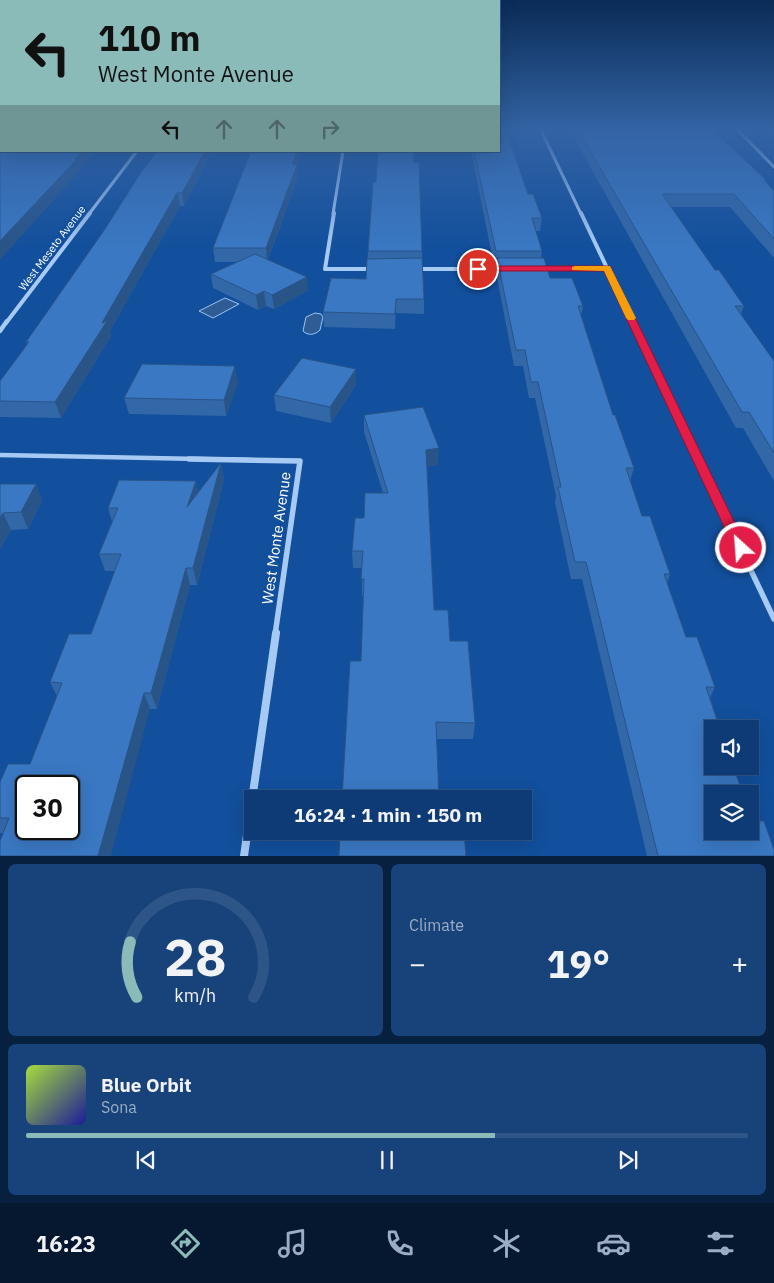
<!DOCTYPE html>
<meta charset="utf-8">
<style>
body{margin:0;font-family:"IBM Plex Sans",sans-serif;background:#17427a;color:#f1f3f6;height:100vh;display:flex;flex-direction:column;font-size:19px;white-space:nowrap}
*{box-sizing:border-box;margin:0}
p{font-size:16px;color:#9badc5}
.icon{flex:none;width:28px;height:28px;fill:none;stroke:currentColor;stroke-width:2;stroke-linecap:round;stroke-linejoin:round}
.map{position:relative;height:856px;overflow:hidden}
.panel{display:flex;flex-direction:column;gap:8px;padding:8px;background:#082040;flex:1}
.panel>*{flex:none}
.guide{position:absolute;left:0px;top:0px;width:500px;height:152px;box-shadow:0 5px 20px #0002,0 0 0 1px #2e5587;background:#8bbbb9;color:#111;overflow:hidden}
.buttons{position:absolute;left:704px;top:720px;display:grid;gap:10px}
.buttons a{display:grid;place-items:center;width:55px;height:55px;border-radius:0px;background:#0e3b75;box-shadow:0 5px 20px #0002,0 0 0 1px #2e5587;font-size:25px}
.speed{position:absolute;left:15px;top:775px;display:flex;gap:10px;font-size:25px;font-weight:700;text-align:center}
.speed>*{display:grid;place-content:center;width:65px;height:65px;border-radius:50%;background:#0e3b75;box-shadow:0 5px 20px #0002,0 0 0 1px #2e5587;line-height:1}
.speed .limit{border:2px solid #111;border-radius:8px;background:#fff;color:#111}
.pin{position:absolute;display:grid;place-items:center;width:42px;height:42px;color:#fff;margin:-21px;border:2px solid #fff;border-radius:50%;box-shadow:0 1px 5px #0007}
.me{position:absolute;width:55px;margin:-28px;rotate:334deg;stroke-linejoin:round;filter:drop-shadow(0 0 4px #0008)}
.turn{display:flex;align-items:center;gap:18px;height:105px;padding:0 15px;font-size:22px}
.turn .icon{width:65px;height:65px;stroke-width:2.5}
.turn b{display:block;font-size:35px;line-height:42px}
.lanes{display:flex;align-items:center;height:48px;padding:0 15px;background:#0003;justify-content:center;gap:25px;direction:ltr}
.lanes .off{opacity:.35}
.big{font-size:38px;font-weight:700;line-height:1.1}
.panel .widget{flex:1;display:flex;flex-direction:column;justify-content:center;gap:8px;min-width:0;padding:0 18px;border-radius:8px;background:#17427a}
.panel .dial{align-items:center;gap:0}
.dial svg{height:130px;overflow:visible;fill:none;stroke:#2e5587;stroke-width:7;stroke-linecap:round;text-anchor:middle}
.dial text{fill:#f1f3f6;stroke:none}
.song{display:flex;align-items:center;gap:15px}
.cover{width:60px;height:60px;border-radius:8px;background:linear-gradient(135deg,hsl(80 70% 55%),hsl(240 70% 35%))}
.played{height:5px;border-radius:2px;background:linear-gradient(90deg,#8bbbb9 65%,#2e5587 65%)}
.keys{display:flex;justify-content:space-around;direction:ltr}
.heat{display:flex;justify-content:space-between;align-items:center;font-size:28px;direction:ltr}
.panel .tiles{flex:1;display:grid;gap:8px;grid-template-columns:1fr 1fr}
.widget:last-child{grid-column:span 2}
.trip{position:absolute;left:244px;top:790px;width:288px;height:50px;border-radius:0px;background:#0e3b75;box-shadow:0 5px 20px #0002,0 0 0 1px #2e5587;font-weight:700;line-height:50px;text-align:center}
.tabs{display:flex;height:80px;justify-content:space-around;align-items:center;background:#06182f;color:#9badc5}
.tabs .icon{width:35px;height:35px}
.tabs .active{color:#8bbbb9}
.tabs b{font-size:22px;color:#f1f3f6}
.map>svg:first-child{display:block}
.water{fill:#305c95;stroke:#98c5f7}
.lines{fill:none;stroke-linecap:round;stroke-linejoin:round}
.minor-far4{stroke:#a6caf4;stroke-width:3}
.minor-far3{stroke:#a6caf4;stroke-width:4}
.minor-far2{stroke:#a6caf4;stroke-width:4.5}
.minor-far1{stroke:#a6caf4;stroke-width:5.5}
.minor{stroke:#a6caf4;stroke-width:8}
.wall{fill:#3267a8}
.shaded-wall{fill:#295488}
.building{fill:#3a78c3;stroke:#295488;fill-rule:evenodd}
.route{fill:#e11d48;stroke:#92132f}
.slow{fill:#f59e0b}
.labels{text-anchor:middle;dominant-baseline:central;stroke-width:4.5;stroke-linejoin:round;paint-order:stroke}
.far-street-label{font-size:11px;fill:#fff;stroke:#124f9c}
.near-street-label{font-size:15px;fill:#fff;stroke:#124f9c}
</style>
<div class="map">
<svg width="774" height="856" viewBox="0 0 774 856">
<rect width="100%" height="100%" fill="#124f9c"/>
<g class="water">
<polygon points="225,298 239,304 213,318 199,311"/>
<path d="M315 313 321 314 323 317 320 330C315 335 308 336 303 331L306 317Z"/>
</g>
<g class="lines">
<g class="minor-far4">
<polyline points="540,128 581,214"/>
<polyline points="736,128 774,167"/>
<polyline points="89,214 137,151"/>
<polyline points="333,214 343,151"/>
</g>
<g class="minor-far3">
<polyline points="334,213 325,269 372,269"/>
<polyline points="581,213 633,323"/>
<polyline points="416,269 502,269"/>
<polyline points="541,269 607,268"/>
<polyline points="6,323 90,213"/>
</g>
<g class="minor-far2">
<polyline points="632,321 698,460"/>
<polyline points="0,331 7,321"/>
<polyline points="0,455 251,460"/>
</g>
<g class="minor-far1">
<polyline points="189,459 300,461 275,635"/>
<polyline points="698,459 774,619"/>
</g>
<polyline class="minor" points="244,856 276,633"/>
</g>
<g class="wall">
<polygon points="570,128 711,128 766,180 765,182 774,191 774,258 730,207 671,207 715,270 744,306 741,314 774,361 774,481 743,428 736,428 573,136"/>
<polygon points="763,128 774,128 774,138"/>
<polygon points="510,142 528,194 542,218 540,231 536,231 542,251 541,258 550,278 583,306 581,316 613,415 634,468 630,481 642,516 670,574 667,583 686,637 715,687 710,698 752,821 774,856 647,856 582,579 571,579 555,503 556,496 535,398 529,398 523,366 514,366 496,272 496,265 494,265 471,151 499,151"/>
<polygon points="157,151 212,151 184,206 180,206 110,331 111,336 61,418 0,417 0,381 27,344 26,342 105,229"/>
<polygon points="378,151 415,151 414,162 422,251 424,299 424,314 396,313 395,329 324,327 323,312 366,279 368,251 376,182"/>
<polygon points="301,154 297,165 298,177 268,260 308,291 274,309 266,306 258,310 213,288 211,274 237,262 215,262 213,248"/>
<polygon points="238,382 226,416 129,414 124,398"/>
<polygon points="356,385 331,423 276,411 274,395"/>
<polygon points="364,415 438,465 427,466 434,610 450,641 475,723 473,739 437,739 361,661 364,596 362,596 362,568 353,568 352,551 364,518 383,493 364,432"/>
<polygon points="221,463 224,480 197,585 190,585 157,709 150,709 3,833 0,833 0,782 30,764 57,696 50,682 91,634 115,571 105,571 99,554 112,522 108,508 196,481 198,492"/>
<polygon points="0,484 36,484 42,501 28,529 11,530 0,549"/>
</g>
<g class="shaded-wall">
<polygon points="83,151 97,151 80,169 80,171 0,260 0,241"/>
<polygon points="205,151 212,151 184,206 182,193"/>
<polygon points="297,151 301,151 301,154 297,165 298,177 267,262 266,248 292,164"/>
<polygon points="177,193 180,206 110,331 111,336 61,418 55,402"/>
<polygon points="307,277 308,291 274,309 272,295"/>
<polygon points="264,291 266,306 258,310 256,295"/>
<polygon points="396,299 396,313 395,329 395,314"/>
<polygon points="235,366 238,382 226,416 224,400"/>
<polygon points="356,369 356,385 331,423 330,407"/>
<polygon points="439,448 438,465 425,467 426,450"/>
<polygon points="221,463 224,480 197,585 193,568"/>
<polygon points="196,481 199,497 187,507"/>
<polygon points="36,484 42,501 28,529 21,512"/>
<polygon points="3,513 11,530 0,549 0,518"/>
<polygon points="186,568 190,585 157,709 151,693"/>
<polygon points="144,693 150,709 111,856 98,856"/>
</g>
<g class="building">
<polygon points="499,128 508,128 510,142 528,194 533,194 542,218 532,218 542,251 496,251 474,151 499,151"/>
<polygon points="577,128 711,128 766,180 764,180 774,191 774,239 734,194 662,194 715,270 719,270 744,306 735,306 774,361 774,453 749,412 742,412"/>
<polygon points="0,139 1,139 1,151 83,151 75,159 77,159 0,241"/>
<polygon points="157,151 205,151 182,193 177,193 102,323 107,321 55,402 0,401 0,381 29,342 26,342 105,229 140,174"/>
<polygon points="251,151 297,151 292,164 297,165 266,248 213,248"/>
<polygon points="378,151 414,151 413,162 419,162 422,251 368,251 373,182 376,182"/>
<polygon points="255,254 307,277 272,295 264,291 256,295 211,274"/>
<polygon points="422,258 424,299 396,299 395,314 323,312 331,278 366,279 367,259"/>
<polygon points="497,258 544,258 550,278 572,278 583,306 578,306 613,415 615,415 634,468 626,468 642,516 650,516 670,574 664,574 686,637 697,637 715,687 706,687 720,729 712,729 712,766 733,766 743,794 712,794 712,831 750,831 750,815 752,821 764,821 774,850 774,856 658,856 586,562 575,562 558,487 561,487 538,382 531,382 525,350 516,350"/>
<polygon points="302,358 356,369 330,407 274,395"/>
<polygon points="142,364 235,366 224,400 124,398"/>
<polygon points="423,407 439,448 426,450 434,610 448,610 450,641 468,641 475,723 436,722 439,799 342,799 350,661 361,661 364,579 361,579 363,551 352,551 355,518 364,518 365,493 388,493 364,415"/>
<path d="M221 463 193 568H186L151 693H144L98 856H0V841L9 818H0V782L8 764H30L62 683 50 682 69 634H91L121 554H99L118 508H108L119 480 196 481 187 507ZM26 786H69V829H26Z"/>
<polygon points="0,484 36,484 21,512 3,513 0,518"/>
<polygon points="340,831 464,831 466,856 339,856"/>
</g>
<linearGradient id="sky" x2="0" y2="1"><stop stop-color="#0a2b56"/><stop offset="0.52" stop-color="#3363a4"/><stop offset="1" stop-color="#3363a4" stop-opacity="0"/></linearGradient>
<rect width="774" height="248" fill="url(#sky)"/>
<polygon class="route" points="478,266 610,266 747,548 745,552 736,552 734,548 604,271 475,271 475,267"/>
<polygon class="slow" points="575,266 610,266 636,318 634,320 628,320 626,318 604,271 572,270 572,267"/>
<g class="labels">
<g class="far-street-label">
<text transform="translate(52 248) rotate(-53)">West Meseto Avenue</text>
</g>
<g class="near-street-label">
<text transform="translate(276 538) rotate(-82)">West Monte Avenue</text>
</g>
</g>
</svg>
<div class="buttons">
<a><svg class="icon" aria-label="sound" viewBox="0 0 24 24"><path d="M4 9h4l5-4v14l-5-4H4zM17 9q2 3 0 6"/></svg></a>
<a><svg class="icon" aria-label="layers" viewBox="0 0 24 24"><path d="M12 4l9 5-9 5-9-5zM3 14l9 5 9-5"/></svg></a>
</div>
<div class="speed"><div class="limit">30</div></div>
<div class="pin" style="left:478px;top:269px;background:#d93025"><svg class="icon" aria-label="arrive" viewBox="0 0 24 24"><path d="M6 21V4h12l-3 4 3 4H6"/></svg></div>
<svg class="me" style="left:741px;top:548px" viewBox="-20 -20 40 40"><circle r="17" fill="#e11d48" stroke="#fff" stroke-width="3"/><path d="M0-11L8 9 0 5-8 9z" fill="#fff"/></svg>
<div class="trip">16:24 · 1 min · 150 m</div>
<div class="guide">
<div class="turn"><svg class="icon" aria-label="left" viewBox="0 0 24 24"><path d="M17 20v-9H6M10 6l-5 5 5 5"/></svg><div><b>110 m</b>West Monte Avenue</div></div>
<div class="lanes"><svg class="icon" aria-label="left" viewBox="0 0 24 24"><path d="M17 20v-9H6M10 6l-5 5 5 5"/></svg><svg class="icon off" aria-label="ahead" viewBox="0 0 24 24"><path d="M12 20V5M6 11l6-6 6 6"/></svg><svg class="icon off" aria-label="ahead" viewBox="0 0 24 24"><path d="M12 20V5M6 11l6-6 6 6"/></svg><svg class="icon off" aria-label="right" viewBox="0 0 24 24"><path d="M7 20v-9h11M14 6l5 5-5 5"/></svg></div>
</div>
</div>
<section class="panel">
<div class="tiles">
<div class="widget dial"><svg viewBox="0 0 100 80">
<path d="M14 69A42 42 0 1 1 86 69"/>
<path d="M14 69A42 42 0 0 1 10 35" stroke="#8bbbb9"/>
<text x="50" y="56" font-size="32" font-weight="700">28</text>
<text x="50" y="72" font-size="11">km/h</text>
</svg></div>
<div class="widget"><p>Climate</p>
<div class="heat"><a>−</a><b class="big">19°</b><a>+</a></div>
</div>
<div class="widget">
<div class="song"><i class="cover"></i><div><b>Blue Orbit</b><p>Sona</p></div></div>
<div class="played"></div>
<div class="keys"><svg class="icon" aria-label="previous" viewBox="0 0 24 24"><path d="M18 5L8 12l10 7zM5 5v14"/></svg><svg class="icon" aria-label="pause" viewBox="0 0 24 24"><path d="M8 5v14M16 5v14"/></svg><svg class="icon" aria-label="next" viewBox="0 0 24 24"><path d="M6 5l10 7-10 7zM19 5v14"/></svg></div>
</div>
</div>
</section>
<nav class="tabs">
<b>16:23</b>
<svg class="icon active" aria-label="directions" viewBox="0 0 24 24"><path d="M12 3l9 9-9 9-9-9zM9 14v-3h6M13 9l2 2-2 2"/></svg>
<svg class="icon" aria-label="music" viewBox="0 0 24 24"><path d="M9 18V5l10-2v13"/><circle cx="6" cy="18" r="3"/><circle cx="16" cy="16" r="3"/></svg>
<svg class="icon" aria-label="phone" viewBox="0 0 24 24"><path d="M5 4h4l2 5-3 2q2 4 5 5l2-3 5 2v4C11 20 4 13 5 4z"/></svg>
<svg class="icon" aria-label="climate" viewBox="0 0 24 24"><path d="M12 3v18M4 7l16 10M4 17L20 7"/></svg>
<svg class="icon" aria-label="car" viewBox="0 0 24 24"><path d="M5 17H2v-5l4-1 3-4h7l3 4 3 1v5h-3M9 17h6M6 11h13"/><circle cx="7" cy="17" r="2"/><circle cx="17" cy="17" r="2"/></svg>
<svg class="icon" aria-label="filters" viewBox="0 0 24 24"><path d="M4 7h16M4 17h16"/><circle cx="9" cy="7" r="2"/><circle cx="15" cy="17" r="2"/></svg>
</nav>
